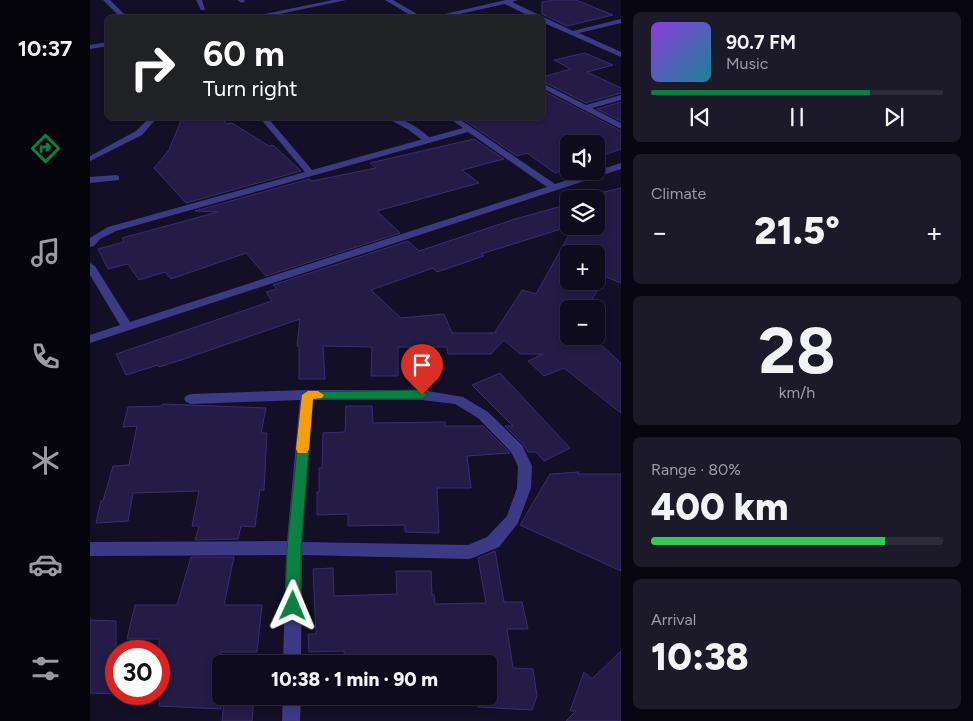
<!DOCTYPE html>
<meta charset="utf-8">
<style>
body{margin:0;font-family:Figtree,sans-serif;background:#1c1929;color:#f1f3f6;height:100vh;display:flex;flex-direction:column;font-size:19px;white-space:nowrap}
*{box-sizing:border-box;margin:0}
p{font-size:16px;color:#9b9ba3}
.icon{flex:none;width:28px;height:28px;fill:none;stroke:currentColor;stroke-width:2;stroke-linecap:round;stroke-linejoin:round}
.map{position:relative;flex:1;overflow:hidden}
.drawer{display:flex;flex-direction:column;gap:12px;padding:12px;background:#08060f;width:352px}
.drawer>*{flex:none}
.guide{position:absolute;left:15px;top:15px;width:440px;height:105px;border-radius:8px;box-shadow:0 2px 8px #0003,0 0 0 1px #2e2b3b;background:#202124;color:#fff;overflow:hidden}
.controls{position:absolute;left:470px;top:135px;display:grid;gap:10px}
.controls a{display:grid;place-items:center;width:45px;height:45px;border-radius:8px;background:#0e0b1c;box-shadow:0 2px 8px #0003,0 0 0 1px #2e2b3b;font-size:25px}
.speed{position:absolute;left:15px;top:640px;display:flex;gap:10px;font-size:25px;font-weight:700;text-align:center}
.speed>*{display:grid;place-content:center;width:65px;height:65px;border-radius:50%;background:#0e0b1c;box-shadow:0 2px 8px #0003,0 0 0 1px #2e2b3b;line-height:1}
.speed .limit{border:8px solid #d22;background:#fff;color:#111}
.pin{position:absolute;display:grid;place-items:center;width:42px;height:42px;color:#fff;margin:-51px -21px;border-radius:50% 50% 50% 0;rotate:-45deg;box-shadow:0 0 5px #0007}
.pin .icon{rotate:45deg}
.me{position:absolute;width:55px;margin:-28px;rotate:1deg;stroke-linejoin:round;filter:drop-shadow(0 0 4px #0008)}
.turn{display:flex;align-items:center;gap:18px;height:105px;padding:0 15px;font-size:22px}
.turn .icon{width:65px;height:65px;stroke-width:2.5}
.turn b{display:block;font-size:35px;line-height:42px}
.big{font-size:38px;font-weight:800;line-height:1.1}
.drawer .widget{flex:1;display:flex;flex-direction:column;justify-content:center;gap:8px;min-width:0;padding:0 18px;border-radius:8px;background:#1c1929}
.drawer .dial{align-items:center;gap:0}
.dial b{font-size:65px;line-height:1}
.song{display:flex;align-items:center;gap:15px}
.cover{width:60px;height:60px;border-radius:8px;background:linear-gradient(135deg,hsl(270 70% 55%),hsl(190 70% 35%))}
.played{height:5px;border-radius:2px;background:linear-gradient(90deg,#0b8043 75%,#2e2b3b 75%)}
.keys{display:flex;justify-content:space-around;direction:ltr}
.heat{display:flex;justify-content:space-between;align-items:center;font-size:28px;direction:ltr}
.charge{height:8px;border-radius:4px;background:linear-gradient(90deg,#34c759 80%,#2e2b3b 0)}
.trip{position:absolute;left:122px;top:655px;width:285px;height:50px;border-radius:8px;background:#0e0b1c;box-shadow:0 2px 8px #0003,0 0 0 1px #2e2b3b;font-weight:800;line-height:50px;text-align:center}
main{display:flex;flex:1;min-height:0}
.tab-bar{display:flex;flex-direction:column;width:90px;justify-content:space-around;align-items:center;background:#06040b;color:#9b9ba3}
.tab-bar .icon{width:35px;height:35px}
.tab-bar .active{color:#0b8043}
.tab-bar b{font-size:22px;color:#f1f3f6}
.map>svg:first-child{display:block}
.building{fill:#241b47;stroke:#3b2d73;fill-rule:evenodd}
.lines{fill:none;stroke-linecap:round;stroke-linejoin:round}
.service{fill:#3d3a85;fill-rule:evenodd}
.minor{fill:#3d3a85;fill-rule:evenodd}
.route{fill:#0b8043;stroke:#07532c}
.slow{fill:#f59e0b}
</style>
<main>
<nav class="tab-bar">
<b>10:37</b>
<svg class="icon active" aria-label="directions" viewBox="0 0 24 24"><path d="M12 3l9 9-9 9-9-9zM9 14v-3h6M13 9l2 2-2 2"/></svg>
<svg class="icon" aria-label="music" viewBox="0 0 24 24"><path d="M9 18V5l10-2v13"/><circle cx="6" cy="18" r="3"/><circle cx="16" cy="16" r="3"/></svg>
<svg class="icon" aria-label="phone" viewBox="0 0 24 24"><path d="M5 4h4l2 5-3 2q2 4 5 5l2-3 5 2v4C11 20 4 13 5 4z"/></svg>
<svg class="icon" aria-label="climate" viewBox="0 0 24 24"><path d="M12 3v18M4 7l16 10M4 17L20 7"/></svg>
<svg class="icon" aria-label="car" viewBox="0 0 24 24"><path d="M5 17H2v-5l4-1 3-4h7l3 4 3 1v5h-3M9 17h6M6 11h13"/><circle cx="7" cy="17" r="2"/><circle cx="17" cy="17" r="2"/></svg>
<svg class="icon" aria-label="filters" viewBox="0 0 24 24"><path d="M4 7h16M4 17h16"/><circle cx="9" cy="7" r="2"/><circle cx="15" cy="17" r="2"/></svg>
</nav>
<div class="map">
<svg width="531" height="721" viewBox="0 0 531 721">
<rect width="100%" height="100%" fill="#130f26"/>
<g class="building">
<polygon points="464,0 486,0 523,15 477,26 452,14 452,2"/>
<polygon points="495,53 523,65 497,72 531,88 531,93 496,103 452,81 452,77 481,69 464,60"/>
<polygon points="452,90 531,131 531,149 511,156 506,154 506,144 488,144 479,139 479,168 465,173 437,153 427,156 371,118 452,118"/>
<polygon points="531,102 531,121 507,109"/>
<polygon points="92,118 132,118 136,124 142,123 179,146 183,145 211,171 96,203 64,168 79,150"/>
<polygon points="384,139 414,159 372,170 389,183 287,211 310,233 176,276 156,253 81,279 75,272 49,280 38,264 18,269 8,249 34,242 32,238 128,212 105,211 219,179 222,181 286,168 280,163"/>
<path d="M531 188V283L516 277 496 309H471L479 316V336H501L531 363V413L474 368 454 376 438 361 453 354H430L414 340 401 354H358L357 347H308V376H281L282 347 233 346 235 379H209V346H207L210 319 91 360 69 367 68 365 36 375 26 354 182 301 176 292 187 289 183 285 318 241 329 251 425 219 479 204V226H481L391 254 394 256 347 272 343 268 281 290 311 318 354 314 362 333H407L405 332 432 290 446 294 484 226H506V199H497L500 198 497 196ZM479 254H506V281H479Z"/>
<polygon points="410,373 480,448 454,461 446,452 438,452 433,444 415,426 423,426 382,385"/>
<polygon points="73,404 176,408 171,433 177,433 174,490 170,490 165,527 151,526 148,539 105,540 109,526 102,526 109,491 43,493 38,521 6,523 11,501 13,501 23,466 39,465 47,426 33,427 38,407 72,406"/>
<polygon points="256,406 282,406 283,423 355,422 355,426 393,426 420,453 377,456 381,488 347,488 349,533 315,532 315,525 258,526 258,514 227,515 227,492 229,492 229,468 232,468 233,433 255,432"/>
<polygon points="489,472 488,474 531,474 531,571 430,525 460,474"/>
<polygon points="405,551 414,602 432,602 438,629 417,629 423,668 443,669 447,696 442,710 388,707 387,696 399,696 399,664 255,664 254,651 219,652 218,634 226,634 223,569 243,568 244,596 307,594 306,571 341,571 342,595 344,595 345,604 396,603 388,558"/>
<polygon points="101,557 144,557 134,605 172,605 167,652 131,652 131,709 69,706 69,639 37,639 45,605 87,605"/>
<polygon points="0,620 26,621 26,694 0,693"/>
<polygon points="531,651 531,721 476,721 486,711 480,711 494,672 502,679"/>
<polygon points="259,696 338,696 338,703 260,701"/>
<polygon points="164,698 162,721 132,721 134,700"/>
</g>
<g class="lines">
<g class="service">
<polygon points="106,0 112,0 115,10 111,10"/>
<polygon points="147,0 154,0 155,1 152,3"/>
<polygon points="59,118 67,118 52,135 0,161 0,156 46,131"/>
<path d="M297 118C313 116 332 130 343 141L336 143 319 130Z"/>
<polygon points="26,175 29,176 29,180 0,183 0,177"/>
</g>
<g class="minor">
<polygon points="13,0 20,0 38,18 31,18"/>
<polygon points="243,0 256,0 171,18 155,18"/>
<polygon points="295,0 303,0 334,18 325,18"/>
<polygon points="416,0 428,0 422,2 483,31 531,19 531,23 489,33 531,52 531,57 452,22 452,18 443,18 415,4 351,18 337,18"/>
<polygon points="18,42 18,46 0,49 0,45"/>
<polygon points="452,83 496,105 531,95 531,100 502,108 531,123 531,129 452,88"/>
<polygon points="170,118 178,118 222,170 373,128 359,118 368,118 465,184 531,163 531,169 0,343 0,335 30,325 0,275 0,263 5,266 40,322 457,187 378,132 26,231 10,239 4,246 0,247 0,238 18,227 215,172"/>
<path d="M217 390H332L373 397 398 412 432 445 442 466 441 488 428 523 409 547 385 557 379 559 212 555 211 664H193L196 555 0 556V542L197 541 210 400 101 404 96 402 94 399 96 396 101 394ZM223 400H332L365 404 388 418 421 452 428 466 427 488 417 516 397 537 378 545 212 542Z"/>
<polygon points="193,696 211,696 210,721 192,721"/>
</g>
</g>
<polygon class="route" points="332,390 338,395 332,399 223,399 211,548 211,606 208,611 203,613 197,611 195,606 197,548 213,392"/>
<polygon class="slow" points="218,391 228,391 234,395 232,398 223,399 219,449 217,453 208,453 206,449 212,395"/>
</svg>
<div class="controls">
<a><svg class="icon" aria-label="sound" viewBox="0 0 24 24"><path d="M4 9h4l5-4v14l-5-4H4zM17 9q2 3 0 6"/></svg></a>
<a><svg class="icon" aria-label="layers" viewBox="0 0 24 24"><path d="M12 4l9 5-9 5-9-5zM3 14l9 5 9-5"/></svg></a>
<a>+</a>
<a>−</a>
</div>
<div class="speed"><div class="limit">30</div></div>
<div class="pin" style="left:332px;top:395px;background:#d93025"><svg class="icon" aria-label="arrive" viewBox="0 0 24 24"><path d="M6 21V4h12l-3 4 3 4H6"/></svg></div>
<svg class="me" style="left:203px;top:606px" viewBox="-20 -20 40 40"><path d="M0-17L14 15 0 8-14 15z" fill="#0b8043" stroke="#fff" stroke-width="4"/></svg>
<div class="trip">10:38 · 1 min · 90 m</div>
<div class="guide">
<div class="turn"><svg class="icon" aria-label="right" viewBox="0 0 24 24"><path d="M7 20v-9h11M14 6l5 5-5 5"/></svg><div><b>60 m</b>Turn right</div></div>
</div>
</div>
<section class="drawer">
<div class="widget">
<div class="song"><i class="cover"></i><div><b>90.7 FM</b><p>Music</p></div></div>
<div class="played"></div>
<div class="keys"><svg class="icon" aria-label="previous" viewBox="0 0 24 24"><path d="M18 5L8 12l10 7zM5 5v14"/></svg><svg class="icon" aria-label="pause" viewBox="0 0 24 24"><path d="M8 5v14M16 5v14"/></svg><svg class="icon" aria-label="next" viewBox="0 0 24 24"><path d="M6 5l10 7-10 7zM19 5v14"/></svg></div>
</div>
<div class="widget"><p>Climate</p>
<div class="heat"><a>−</a><b class="big">21.5°</b><a>+</a></div>
</div>
<div class="widget dial"><b>28</b><p>km/h</p></div>
<div class="widget"><p>Range · 80%</p><b class="big">400 km</b><div class="charge"></div></div>
<div class="widget"><p>Arrival</p><b class="big">10:38</b></div>
</section>
</main>
